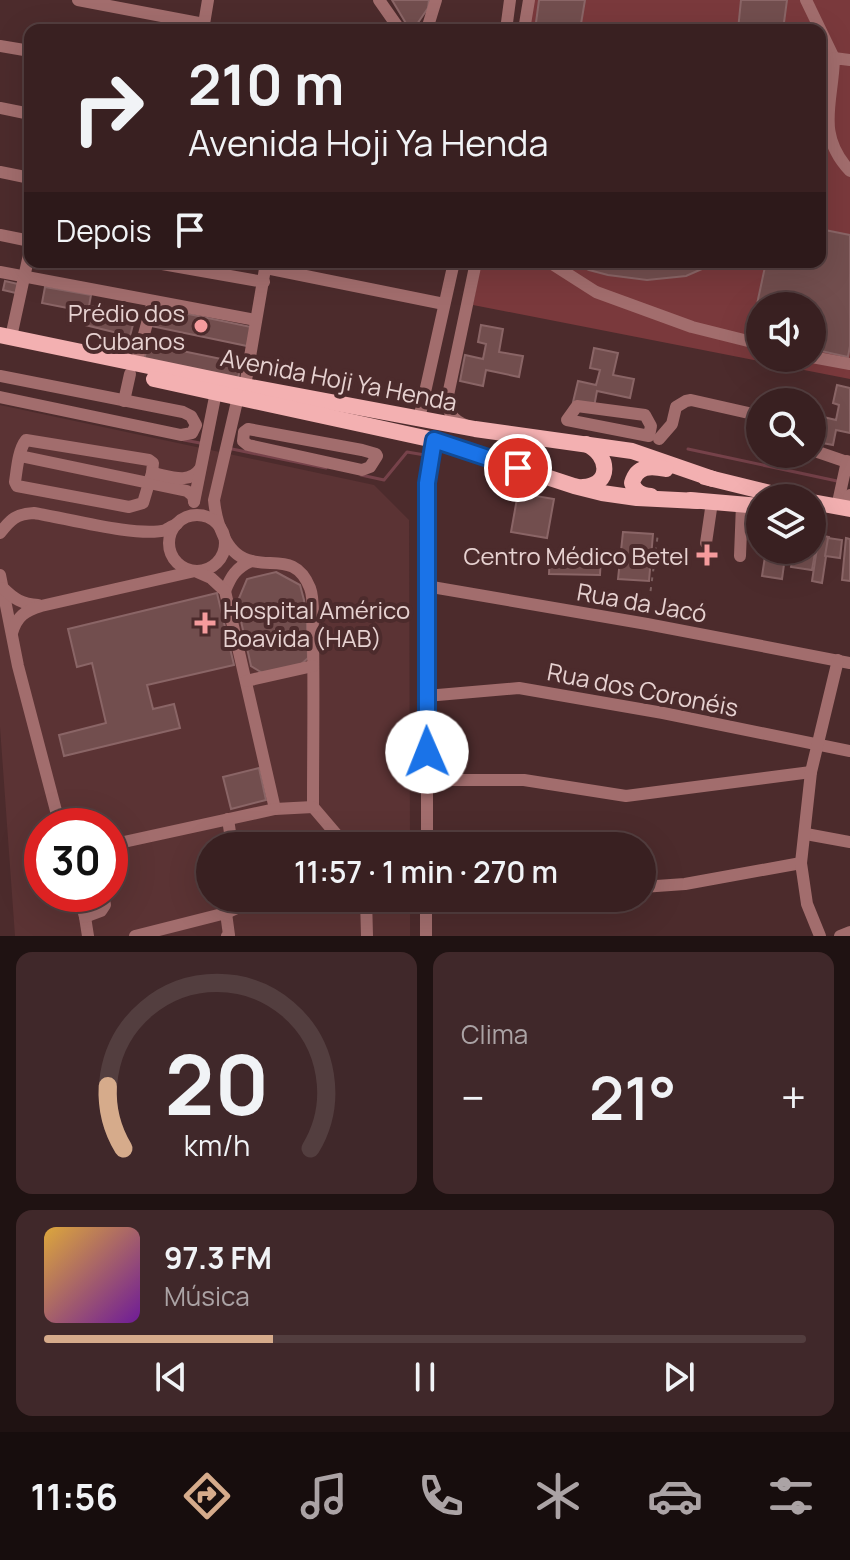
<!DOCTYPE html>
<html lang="pt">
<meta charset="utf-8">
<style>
body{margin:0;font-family:Manrope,sans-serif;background:#40282a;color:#f1f3f6;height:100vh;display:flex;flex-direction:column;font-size:30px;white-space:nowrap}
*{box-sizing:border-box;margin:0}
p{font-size:26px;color:#aba3a5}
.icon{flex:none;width:44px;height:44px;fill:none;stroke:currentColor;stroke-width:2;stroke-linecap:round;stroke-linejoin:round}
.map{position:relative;height:936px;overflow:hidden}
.side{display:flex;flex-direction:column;gap:16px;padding:16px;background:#1f1212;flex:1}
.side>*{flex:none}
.banner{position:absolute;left:24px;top:24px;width:802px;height:244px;border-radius:16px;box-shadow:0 8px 32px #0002,0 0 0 2px #533e3f;background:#392021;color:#f1f3f6;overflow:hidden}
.controls{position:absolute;left:746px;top:292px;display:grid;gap:16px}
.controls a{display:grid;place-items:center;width:80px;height:80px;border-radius:50%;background:#392021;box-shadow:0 8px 32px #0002,0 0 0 2px #533e3f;font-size:40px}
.speed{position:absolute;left:24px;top:808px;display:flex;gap:16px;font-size:40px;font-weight:700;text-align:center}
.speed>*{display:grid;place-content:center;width:104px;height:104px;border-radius:50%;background:#392021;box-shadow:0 8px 32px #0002,0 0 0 2px #533e3f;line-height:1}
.speed .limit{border:12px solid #d22;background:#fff;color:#111}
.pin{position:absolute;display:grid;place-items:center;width:68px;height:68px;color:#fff;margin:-34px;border:4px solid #fff;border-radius:50%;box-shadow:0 2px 8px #0007}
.me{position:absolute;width:88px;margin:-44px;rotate:359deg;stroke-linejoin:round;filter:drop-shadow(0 0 6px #0008)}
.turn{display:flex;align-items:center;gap:28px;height:168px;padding:0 32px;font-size:36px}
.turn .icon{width:104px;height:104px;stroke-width:2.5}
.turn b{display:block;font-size:56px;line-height:68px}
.then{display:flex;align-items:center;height:76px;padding:0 32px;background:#0003;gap:16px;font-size:30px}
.big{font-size:60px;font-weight:600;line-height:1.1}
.side .widget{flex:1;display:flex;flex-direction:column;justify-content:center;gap:12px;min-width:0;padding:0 28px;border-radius:16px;background:#40282a}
.side .dial{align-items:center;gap:0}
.dial svg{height:208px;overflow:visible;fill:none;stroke:#533e3f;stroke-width:7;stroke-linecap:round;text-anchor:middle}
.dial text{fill:#f1f3f6;stroke:none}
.song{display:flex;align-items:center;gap:24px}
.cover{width:96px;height:96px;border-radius:12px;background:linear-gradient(135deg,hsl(40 70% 55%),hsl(280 70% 35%))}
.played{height:8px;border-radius:4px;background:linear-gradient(90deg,#d6ab8b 30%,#533e3f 30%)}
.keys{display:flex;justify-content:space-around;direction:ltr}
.heat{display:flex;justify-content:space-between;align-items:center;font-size:44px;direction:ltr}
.side .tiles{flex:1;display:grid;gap:16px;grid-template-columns:1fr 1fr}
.widget:last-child{grid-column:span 2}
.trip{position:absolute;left:196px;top:832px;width:460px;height:80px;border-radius:40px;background:#392021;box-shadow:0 8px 32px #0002,0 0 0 2px #533e3f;font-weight:600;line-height:80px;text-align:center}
.menu{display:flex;height:128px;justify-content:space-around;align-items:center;background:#170d0d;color:#aba3a5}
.menu .icon{width:56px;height:56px}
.menu .on{color:#d6ab8b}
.menu b{font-size:36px;color:#f1f3f6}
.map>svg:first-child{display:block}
.built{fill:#5b3334;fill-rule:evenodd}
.green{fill:#7a393c;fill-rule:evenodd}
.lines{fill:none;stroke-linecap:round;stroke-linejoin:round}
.stream{stroke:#76424a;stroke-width:3}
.building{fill:#724e4e;stroke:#8a6566;stroke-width:2}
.path{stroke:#7b5e5e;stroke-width:2;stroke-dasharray:4 6;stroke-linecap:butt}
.minor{stroke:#a26d6d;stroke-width:12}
.major{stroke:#f3b0b1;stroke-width:16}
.route-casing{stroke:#114b97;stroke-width:20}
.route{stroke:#1a73e8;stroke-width:14}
.poi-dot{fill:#f59b9d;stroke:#4c2b2c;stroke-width:3}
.labels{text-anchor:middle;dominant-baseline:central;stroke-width:8;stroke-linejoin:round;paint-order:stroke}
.poi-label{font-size:24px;fill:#e7d2d1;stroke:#4c2b2c;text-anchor:end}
.street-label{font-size:24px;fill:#e7d2d1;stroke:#4c2b2c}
</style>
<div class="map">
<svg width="850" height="936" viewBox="0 0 850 936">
<rect width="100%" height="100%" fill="#4c2b2c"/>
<path class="built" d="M0 405 374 485 409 520 410 846H210V898H410V936H15L0 727ZM42 826H110V894H42Z"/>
<path class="green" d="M529 0H850V379L473 305 481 262H820V30H524ZM760 306H812V358H760Z"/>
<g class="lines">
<g class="stream">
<polyline points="184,440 200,443"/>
<polyline points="232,449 326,468"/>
<polyline points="688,449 837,481"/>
<polyline points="361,475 384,480 407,452 425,455"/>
</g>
</g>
<g class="building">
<polygon points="392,0 429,0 428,8 413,30 410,30"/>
<polygon points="539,0 585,0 580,30 535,30"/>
<polygon points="741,0 787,0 783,30 738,30"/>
<polygon points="820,229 850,235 850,346 848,357 812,349 812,306 760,306 760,339 750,337 766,262 820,262"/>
<polygon points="571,262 718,262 686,276 647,280 608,275 589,270"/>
<polygon points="5,281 18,284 16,293 3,290"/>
<polygon points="45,287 91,295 88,312 42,303"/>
<polygon points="90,306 135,317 130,336 85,325"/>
<polygon points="155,307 251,327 247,346 151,326"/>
<polygon points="481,325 503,329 499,352 523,356 519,377 486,370 483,386 460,381 465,355 483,359 486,344 478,342"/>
<polygon points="148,344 241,363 238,379 144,360"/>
<polygon points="594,348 618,353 613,375 634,379 630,398 597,391 594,407 573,402 578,381 596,385 600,370 590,368"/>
<polygon points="837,385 850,388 850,433 836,430 833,445 812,441 815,415 836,420 839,405 833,403"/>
<polygon points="518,493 554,499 547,538 511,532"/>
<polygon points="623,532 653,534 649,581 618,579"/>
<polygon points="812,535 818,536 812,570 791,567 794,550 812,550"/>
<polygon points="819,535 829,537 822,583 812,581"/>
<polygon points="828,538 842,540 840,558 825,556"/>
<polygon points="846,538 850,539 850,581 842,580"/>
<polygon points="766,550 786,550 782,579 762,576"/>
<polygon points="550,553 601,555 600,575 549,574"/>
<polygon points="276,572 300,585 304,600 307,625 308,658 299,666 264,674 251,666 237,603 247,579"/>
<polygon points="217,593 234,665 147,685 153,709 174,704 180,728 64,756 59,735 106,723 92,663 77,667 68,629"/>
<polygon points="259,768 266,800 231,809 223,777"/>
</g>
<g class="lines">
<polyline class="path" points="648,611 658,533"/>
<g class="minor">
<polyline points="78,0 204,24"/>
<polyline points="379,0 400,30"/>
<polyline points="806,0 834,58"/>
<polyline points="203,30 208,0"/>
<polyline points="424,30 428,26 436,0"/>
<polyline points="506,30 510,0"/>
<polyline points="524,30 529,0"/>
<polyline points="0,46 30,51"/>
<path d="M850 60 834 58C833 102 815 134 850 171"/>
<polyline points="0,108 30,114"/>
<polyline points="0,172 30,178"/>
<polyline points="0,235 30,241"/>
<polyline points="151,262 264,282"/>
<polyline points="549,262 596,292 692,327 760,344"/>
<polyline points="266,268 444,304"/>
<polyline points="0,272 256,320"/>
<polyline points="11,337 30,250"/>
<polyline points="812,357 850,364"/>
<polyline points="136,364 153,301"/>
<polyline points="0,376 183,412 191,416 196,425 192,433 181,435 0,397"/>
<polyline points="245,386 266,263"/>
<path d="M238 397 214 500C216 521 225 553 248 560 272 568 296 553 310 588 315 601 312 622 313 636 314 693 313 750 313 807L336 834 352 846"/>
<polyline points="124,401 130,374"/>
<polygon points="577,406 645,415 651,426 649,436 567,420"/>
<polyline points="419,419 454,262"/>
<path d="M465 425C453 420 448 413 447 400L476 262"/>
<polygon points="248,429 362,450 376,454 377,456 370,467 362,470 248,445 243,441 244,432"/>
<polyline points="659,439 672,424 676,407 686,401 691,400 753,414 760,425"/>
<path d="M26 440 149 460 153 463 152 473 143 503 129 507 17 486 15 482C17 469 18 450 26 440Z"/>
<polyline points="812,450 850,463"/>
<polyline points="20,456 187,491 193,496 194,501"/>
<path d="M152 473C169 476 189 485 200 469"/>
<polyline points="194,502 216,392"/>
<polyline points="837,507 847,461"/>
<polyline points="847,508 850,495"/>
<circle cx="197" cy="543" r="28"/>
<path d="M0 533C11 519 16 514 34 513 66 518 138 538 166 530 167 529 176 524 177 524"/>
<polyline points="706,543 712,502"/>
<polyline points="740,556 742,504"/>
<polyline points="0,575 18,666 60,826"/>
<polyline points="426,586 647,624 850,663"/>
<path d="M3 588C14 599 22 604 38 605"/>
<path d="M225 591C231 576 236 568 251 561"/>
<path d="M12 633C17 616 25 611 41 606L195 571 211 578 225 591 275 809 313 807"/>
<polyline points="246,681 313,666"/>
<polyline points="426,696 519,688 663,713 850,751"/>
<polyline points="428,780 524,780 626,796 811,772"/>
<polyline points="228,819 232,846"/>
<polyline points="806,834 850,842"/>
<polyline points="110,845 275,809"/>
<polyline points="427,846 427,483 434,440"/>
<polyline points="642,887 685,884 801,863"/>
<polyline points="79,894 85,917 88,936"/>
<polyline points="366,898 367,936"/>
<polyline points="226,913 229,935 227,936"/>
<polyline points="85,917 101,911 105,905 103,894"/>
<polyline points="135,936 226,913 241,906 241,898"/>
<polyline points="426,936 426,898"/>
<polyline points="820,936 807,904 801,863 811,772 838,660"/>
<polyline points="840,936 850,932"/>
</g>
<g class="major">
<polyline points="0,335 245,386 475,429 632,451 713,479"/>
<polyline points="154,379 434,440 574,486 602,493 637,498 698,501"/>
<polyline points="705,477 791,498"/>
<path d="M583 487C612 485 610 455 586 444"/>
<path d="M651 496C641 495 635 492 632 483 637 465 651 466 666 469"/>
<polyline points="690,500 760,506"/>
<polyline points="812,502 850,509"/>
</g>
</g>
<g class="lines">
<g class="route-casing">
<polyline id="route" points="427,752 427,483 434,440 518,468"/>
</g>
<use href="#route" class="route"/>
</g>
<g class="poi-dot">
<circle cx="201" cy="326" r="8"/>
<path d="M703 543h8v8h8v8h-8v8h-8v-8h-8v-8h8z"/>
<path d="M201 611h8v8h8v8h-8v8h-8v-8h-8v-8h8z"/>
</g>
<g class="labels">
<g class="poi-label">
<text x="185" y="312">Prédio dos<tspan x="185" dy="28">Cubanos</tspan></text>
<text x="689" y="555">Centro Médico Betel</text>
<text x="223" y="609" text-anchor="start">Hospital Américo<tspan x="223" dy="28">Boavida (HAB)</tspan></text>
</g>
<g class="street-label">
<text transform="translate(339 379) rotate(11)">Avenida Hoji Ya Henda</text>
<text transform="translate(642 602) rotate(10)">Rua da Jacó</text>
<text transform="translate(643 689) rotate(11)">Rua dos Coronéis</text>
</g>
</g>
</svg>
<div class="controls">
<a><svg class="icon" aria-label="sound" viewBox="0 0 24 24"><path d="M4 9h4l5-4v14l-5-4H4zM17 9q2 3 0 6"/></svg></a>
<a><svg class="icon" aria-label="search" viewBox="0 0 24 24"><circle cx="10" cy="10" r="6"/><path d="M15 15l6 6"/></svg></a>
<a><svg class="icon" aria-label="layers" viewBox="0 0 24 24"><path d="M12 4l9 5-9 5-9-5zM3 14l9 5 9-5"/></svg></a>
</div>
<div class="speed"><div class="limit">30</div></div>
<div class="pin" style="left:518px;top:468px;background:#d93025"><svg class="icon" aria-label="arrive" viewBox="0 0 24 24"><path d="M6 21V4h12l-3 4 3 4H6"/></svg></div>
<svg class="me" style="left:427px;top:752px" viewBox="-20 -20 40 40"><circle r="19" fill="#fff"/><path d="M0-13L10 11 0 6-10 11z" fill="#1a73e8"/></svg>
<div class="trip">11:57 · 1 min · 270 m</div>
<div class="banner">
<div class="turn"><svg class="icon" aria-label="right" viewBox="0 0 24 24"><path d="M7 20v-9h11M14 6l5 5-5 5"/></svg><div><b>210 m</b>Avenida Hoji Ya Henda</div></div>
<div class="then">Depois<svg class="icon" aria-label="arrive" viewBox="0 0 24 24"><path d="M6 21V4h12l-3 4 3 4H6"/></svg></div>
</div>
</div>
<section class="side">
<div class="tiles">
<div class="widget dial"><svg viewBox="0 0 100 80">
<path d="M14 69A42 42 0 1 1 86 69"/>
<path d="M14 69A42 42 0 0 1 8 45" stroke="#d6ab8b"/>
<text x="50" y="56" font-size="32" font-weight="700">20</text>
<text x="50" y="72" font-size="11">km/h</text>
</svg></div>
<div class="widget"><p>Clima</p>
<div class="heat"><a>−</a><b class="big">21°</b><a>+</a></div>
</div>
<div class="widget">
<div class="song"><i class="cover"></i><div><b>97.3 FM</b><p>Música</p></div></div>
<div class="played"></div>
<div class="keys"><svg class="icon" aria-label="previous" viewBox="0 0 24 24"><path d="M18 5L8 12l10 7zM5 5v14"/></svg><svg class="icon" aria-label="pause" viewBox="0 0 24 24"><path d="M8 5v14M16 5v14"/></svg><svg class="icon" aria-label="next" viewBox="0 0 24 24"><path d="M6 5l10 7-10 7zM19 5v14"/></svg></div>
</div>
</div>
</section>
<nav class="menu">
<b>11:56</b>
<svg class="icon on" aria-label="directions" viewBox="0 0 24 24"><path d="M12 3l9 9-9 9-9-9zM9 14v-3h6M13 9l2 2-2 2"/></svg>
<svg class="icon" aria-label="music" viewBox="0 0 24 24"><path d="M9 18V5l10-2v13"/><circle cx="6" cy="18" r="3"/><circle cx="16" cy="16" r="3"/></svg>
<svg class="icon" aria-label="phone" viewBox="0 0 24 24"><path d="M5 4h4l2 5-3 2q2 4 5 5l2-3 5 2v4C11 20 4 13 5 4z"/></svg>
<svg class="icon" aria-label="climate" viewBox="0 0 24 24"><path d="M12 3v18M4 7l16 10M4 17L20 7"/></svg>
<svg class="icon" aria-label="car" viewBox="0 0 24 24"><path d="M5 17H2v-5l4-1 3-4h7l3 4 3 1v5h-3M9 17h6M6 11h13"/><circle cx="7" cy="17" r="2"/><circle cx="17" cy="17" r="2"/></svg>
<svg class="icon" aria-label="filters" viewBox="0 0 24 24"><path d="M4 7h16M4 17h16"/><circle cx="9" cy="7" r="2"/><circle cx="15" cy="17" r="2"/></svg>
</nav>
